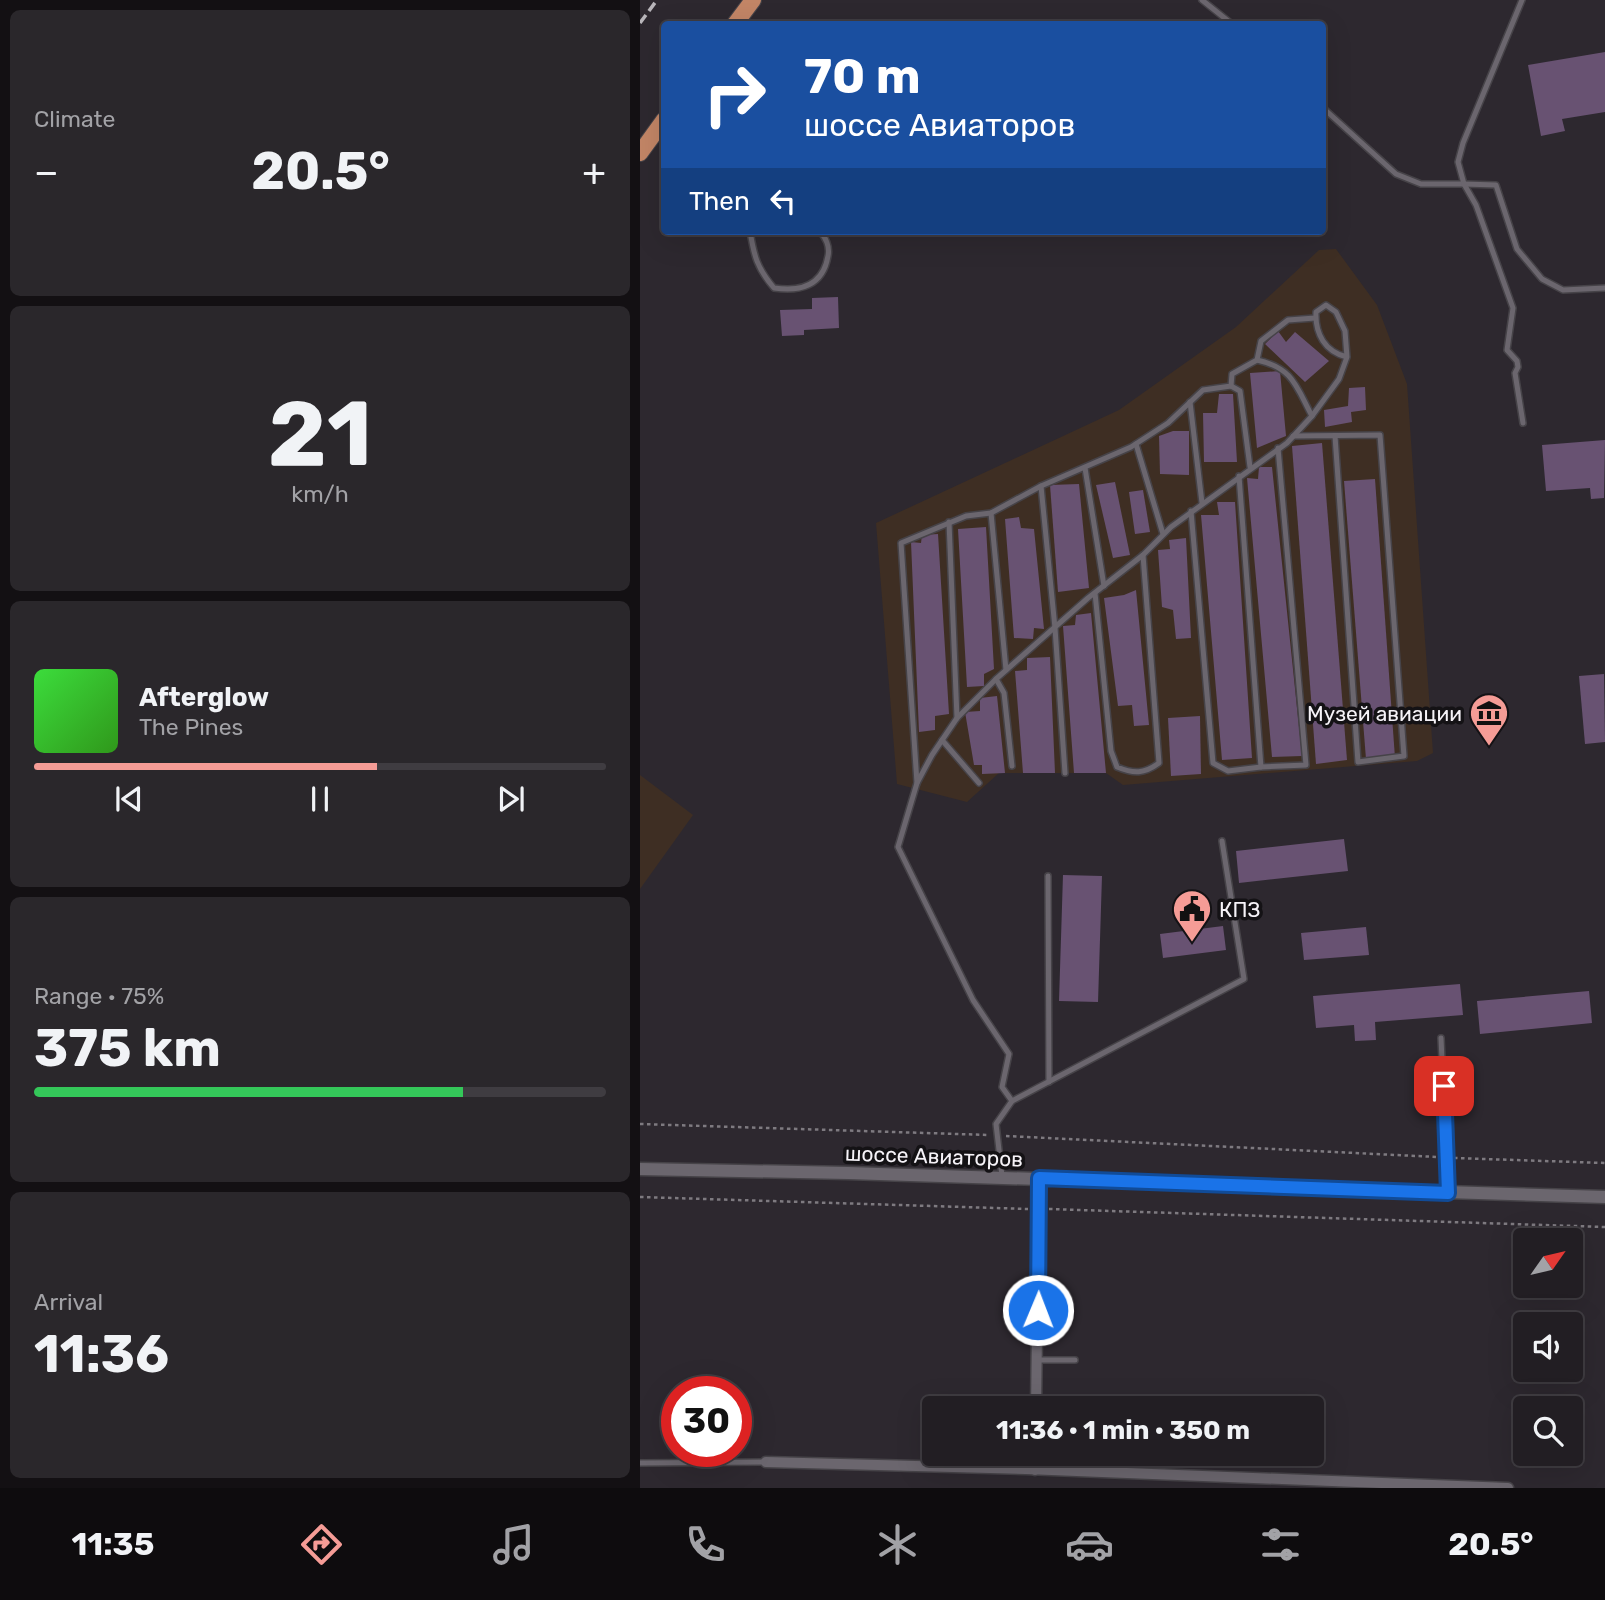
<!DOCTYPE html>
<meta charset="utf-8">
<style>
body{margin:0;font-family:Rubik,sans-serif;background:#2a272b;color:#f1f3f6;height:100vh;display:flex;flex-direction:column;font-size:26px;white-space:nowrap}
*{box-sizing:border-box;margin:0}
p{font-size:23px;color:#a2a2a6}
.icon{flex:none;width:38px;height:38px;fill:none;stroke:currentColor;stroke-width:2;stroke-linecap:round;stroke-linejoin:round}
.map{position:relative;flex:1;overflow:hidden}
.sheet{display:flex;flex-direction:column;gap:10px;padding:10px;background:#131013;width:640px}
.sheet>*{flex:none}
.top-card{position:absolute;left:21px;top:21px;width:665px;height:214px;border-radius:7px;box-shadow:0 7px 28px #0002,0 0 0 2px #3f3c41;background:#1a4fa0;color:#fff;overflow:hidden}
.needle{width:46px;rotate:56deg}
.fabs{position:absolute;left:873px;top:1228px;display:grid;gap:14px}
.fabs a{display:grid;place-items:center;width:70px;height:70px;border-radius:7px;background:#221e23;box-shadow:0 7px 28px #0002,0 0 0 2px #3f3c41;font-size:35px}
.speed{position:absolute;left:21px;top:1376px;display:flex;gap:14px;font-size:35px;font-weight:700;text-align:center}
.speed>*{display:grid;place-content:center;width:91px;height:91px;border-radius:50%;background:#221e23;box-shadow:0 7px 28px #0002,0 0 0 2px #3f3c41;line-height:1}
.speed .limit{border:10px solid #d22;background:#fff;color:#111}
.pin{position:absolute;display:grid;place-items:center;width:60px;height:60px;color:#fff;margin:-30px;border-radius:14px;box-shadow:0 4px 10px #0006}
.me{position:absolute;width:77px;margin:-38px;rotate:1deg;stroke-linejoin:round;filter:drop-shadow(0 0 5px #0008)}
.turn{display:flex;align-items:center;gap:24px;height:147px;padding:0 28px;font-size:32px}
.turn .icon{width:91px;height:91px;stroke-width:2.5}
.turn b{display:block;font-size:49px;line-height:60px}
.then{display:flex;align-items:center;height:66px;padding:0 28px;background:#0003;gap:14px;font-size:26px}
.big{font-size:52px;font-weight:700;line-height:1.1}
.sheet .card{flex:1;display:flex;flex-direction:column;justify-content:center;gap:10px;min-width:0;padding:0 24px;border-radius:10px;background:#2a272b}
.sheet .dial{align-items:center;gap:0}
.dial b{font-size:91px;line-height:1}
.song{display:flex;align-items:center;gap:21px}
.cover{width:84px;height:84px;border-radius:10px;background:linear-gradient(135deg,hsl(120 70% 55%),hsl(110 70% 35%))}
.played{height:7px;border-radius:4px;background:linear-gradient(90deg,#f59c96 60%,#3f3c41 60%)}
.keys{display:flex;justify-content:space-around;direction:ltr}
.heat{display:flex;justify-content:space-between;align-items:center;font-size:38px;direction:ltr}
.charge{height:10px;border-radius:5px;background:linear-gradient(90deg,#34c759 75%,#3f3c41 0)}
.trip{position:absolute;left:282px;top:1396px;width:402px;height:70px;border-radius:7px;background:#221e23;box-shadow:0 7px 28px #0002,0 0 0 2px #3f3c41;font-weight:700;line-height:70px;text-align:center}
.tab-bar{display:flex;height:112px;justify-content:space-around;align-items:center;background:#0e0c0e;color:#a2a2a6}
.tab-bar .icon{width:49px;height:49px}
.tab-bar .active{color:#f59c96}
.tab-bar b{font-size:32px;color:#f1f3f6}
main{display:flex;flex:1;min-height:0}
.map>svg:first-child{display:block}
.industrial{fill:#3e2e23}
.building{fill:#685272}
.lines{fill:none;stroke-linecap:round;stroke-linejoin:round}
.service-casing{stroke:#464348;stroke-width:8}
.minor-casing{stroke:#464348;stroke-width:13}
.tertiary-casing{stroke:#464348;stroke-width:15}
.primary-casing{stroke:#464348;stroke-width:18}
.path{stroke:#7e7a80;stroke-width:2.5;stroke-dasharray:3.5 3.5;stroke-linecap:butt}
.service{stroke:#6b666e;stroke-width:5}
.minor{stroke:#6b666e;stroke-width:10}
.tertiary{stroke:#6b666e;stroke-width:12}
.primary{stroke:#c28566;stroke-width:16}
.rail{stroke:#b8b5ba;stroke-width:3.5;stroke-dasharray:10 5;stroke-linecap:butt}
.route-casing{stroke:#114b97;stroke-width:18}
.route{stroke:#1a73e8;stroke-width:12}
.labels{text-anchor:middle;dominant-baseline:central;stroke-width:7;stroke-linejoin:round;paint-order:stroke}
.poi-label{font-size:21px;fill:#f6f3f8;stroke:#141215;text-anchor:end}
.street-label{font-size:21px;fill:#f6f3f8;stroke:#141215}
</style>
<main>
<section class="sheet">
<div class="card"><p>Climate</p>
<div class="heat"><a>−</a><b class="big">20.5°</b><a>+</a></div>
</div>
<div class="card dial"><b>21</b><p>km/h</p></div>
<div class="card">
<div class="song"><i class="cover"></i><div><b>Afterglow</b><p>The Pines</p></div></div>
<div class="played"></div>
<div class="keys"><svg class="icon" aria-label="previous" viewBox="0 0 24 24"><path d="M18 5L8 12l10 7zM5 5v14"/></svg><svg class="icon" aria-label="pause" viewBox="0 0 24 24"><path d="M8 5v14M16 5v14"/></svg><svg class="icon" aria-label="next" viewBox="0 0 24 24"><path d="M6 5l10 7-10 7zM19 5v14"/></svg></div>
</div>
<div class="card"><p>Range · 75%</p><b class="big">375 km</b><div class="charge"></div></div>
<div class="card"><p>Arrival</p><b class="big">11:36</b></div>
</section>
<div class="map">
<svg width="965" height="1488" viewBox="0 0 965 1488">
<rect width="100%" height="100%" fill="#2d282f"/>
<g class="industrial">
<polygon points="696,249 737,305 767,384 793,753 777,761 483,785 466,773 359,773 327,802 257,784 236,523 479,410 596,327 679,250"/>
<polygon points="0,775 53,815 0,889"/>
</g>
<g class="building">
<polygon points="965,52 965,112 922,119 925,131 901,136 888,65"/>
<polygon points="198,297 199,328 164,330 164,335 142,336 140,310 172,309 172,298"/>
<polygon points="638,331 646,342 655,332 689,361 665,382 625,344"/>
<polygon points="640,371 646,436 617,448 610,373"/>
<polygon points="725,387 726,410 711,412 712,422 685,427 684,410 708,406 709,388"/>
<polygon points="579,394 593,394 597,462 564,462 563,413 577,413"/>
<polygon points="533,431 549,431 549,475 520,474 519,436"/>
<polygon points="965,440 964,498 951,499 950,488 906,491 902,445"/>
<polygon points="682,443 707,760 676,764 652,446"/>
<polygon points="619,467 632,467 662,756 632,757 607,478 618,479"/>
<polygon points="735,479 755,758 726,759 704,481"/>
<polygon points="475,482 490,555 473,558 456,485"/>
<polygon points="439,484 449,588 418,592 410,485"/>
<polygon points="503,490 510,532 495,534 489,492"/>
<polygon points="577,502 595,502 612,758 582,760 561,515 579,515"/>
<polygon points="379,517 381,528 394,529 404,629 394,628 393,639 374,638 365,519"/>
<polygon points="346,527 354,669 344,674 344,686 327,687 318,529"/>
<polygon points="298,534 309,714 295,716 295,730 279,732 271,542 281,543 282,535"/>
<polygon points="546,538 551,638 536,639 533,610 522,607 518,550 530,549 529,540"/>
<polygon points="496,590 509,725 494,726 492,705 478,706 464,598 484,595"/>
<polygon points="451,613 466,773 434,773 423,626 435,625 436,615"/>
<polygon points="410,657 415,773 383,773 375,671 387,670 387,658"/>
<polygon points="964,674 965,742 945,744 939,676"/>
<polygon points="357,696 365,773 342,774 342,765 334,765 325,712 340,711 340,698"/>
<polygon points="560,716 561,774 531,776 528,718"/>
<polygon points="704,839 708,871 599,883 596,851"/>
<polygon points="423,875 462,876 458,1002 419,1001"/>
<polygon points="583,926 586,950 523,958 520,934"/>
<polygon points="726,927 729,955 664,960 661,933"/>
<polygon points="820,984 823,1015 735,1022 736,1040 715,1041 714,1025 676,1028 673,996"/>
<polygon points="949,991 952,1023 840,1034 837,1001"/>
</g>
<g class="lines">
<g class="service-casing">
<g id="service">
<polyline points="562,0 592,24"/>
<polyline points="682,107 756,174 781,184 824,184 818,162 823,143 882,0"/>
<polyline points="824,184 836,205 873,308 867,350 877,361 878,367 875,373 883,423"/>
<polyline points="824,184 856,185 877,249 902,279 923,290 965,288"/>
<path d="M110 231C114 256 117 268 134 288 160 292 183 286 188 256 190 247 186 237 179 231"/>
<path d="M617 360C653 368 656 386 672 416"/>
<polyline points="591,386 600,391 610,467"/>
<polyline points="550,402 562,503"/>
<polyline points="653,436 740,435 764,756 718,762 695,436"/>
<polyline points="496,444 523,534"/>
<polyline points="445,468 464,586"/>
<polyline points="599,476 621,767 666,765 638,448"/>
<polyline points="401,486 415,628 425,773"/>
<polyline points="551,511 573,763 588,771 621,767"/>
<polyline points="351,513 366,670"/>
<polyline points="309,522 317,718"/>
<path d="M455 593 471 751 477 767C494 774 504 774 519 763L503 555"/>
<polyline points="356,679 364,693 372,766"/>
<polyline points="302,740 339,783"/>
<polyline points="277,783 261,543 326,516 351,513 401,486 491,447 528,423 563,390 591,386 592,374 617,360 621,341 648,320 675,318"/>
<polyline points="408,876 409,1082"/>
<polyline points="801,1038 808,1190"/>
<polyline points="372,1101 604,979 582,841"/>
<path d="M362 1176 356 1124 372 1101 362 1087 369 1054 333 1000 258 847 277 783 292 755 317 718 356 679 448 598 503 555 531 527 647 443 672 416 699 379 707 357 705 331 696 312 686 305 676 312C675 334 685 352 707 357"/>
<polyline points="397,1360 435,1360"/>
<polyline points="0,1463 126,1462"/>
</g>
</g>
<g class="minor-casing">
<g id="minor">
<polyline points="396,1409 399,1179"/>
<polyline points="126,1462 386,1469 868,1488"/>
<polyline points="395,1470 395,1454"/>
</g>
</g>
<g class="tertiary-casing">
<polyline id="tertiary" points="0,1169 208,1173 965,1197"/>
</g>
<g class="primary-casing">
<g id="primary">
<polyline points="95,24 113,0"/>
<polyline points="0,153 24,120"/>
</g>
</g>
<g class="path">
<polyline points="0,1124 349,1135"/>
<polyline points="366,1136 797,1157"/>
<polyline points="814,1158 965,1163"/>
<polyline points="0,1197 388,1209"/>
<polyline points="409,1209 965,1227"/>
</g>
<use href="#service" class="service"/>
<use href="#minor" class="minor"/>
<use href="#tertiary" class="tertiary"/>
<use href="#primary" class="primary"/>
<polyline class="rail" points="0,23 17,0"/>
</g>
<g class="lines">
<g class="route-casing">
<polyline id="route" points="398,1310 399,1178 808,1193 804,1086"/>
</g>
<use href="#route" class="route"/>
</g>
<defs>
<g id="museum-pin" transform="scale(2.0125)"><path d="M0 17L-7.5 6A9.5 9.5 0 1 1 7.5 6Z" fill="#f59c96" stroke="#141215"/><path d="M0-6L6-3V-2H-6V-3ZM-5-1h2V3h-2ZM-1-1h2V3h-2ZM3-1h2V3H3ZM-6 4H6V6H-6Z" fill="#111"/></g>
<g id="civic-pin" transform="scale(2.0125)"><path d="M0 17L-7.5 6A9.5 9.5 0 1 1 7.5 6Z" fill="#f59c96" stroke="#141215"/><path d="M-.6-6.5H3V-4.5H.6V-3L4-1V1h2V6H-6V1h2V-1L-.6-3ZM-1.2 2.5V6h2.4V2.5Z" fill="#111"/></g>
</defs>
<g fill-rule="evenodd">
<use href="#museum-pin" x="849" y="713"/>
<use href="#civic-pin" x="552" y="909"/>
</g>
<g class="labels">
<g class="poi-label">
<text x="822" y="713">Музей авиации</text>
<text x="579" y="909" text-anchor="start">КПЗ</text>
</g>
<g class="street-label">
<text transform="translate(294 1156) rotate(2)">шоссе Авиаторов</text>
</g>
</g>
</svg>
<div class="fabs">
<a><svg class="needle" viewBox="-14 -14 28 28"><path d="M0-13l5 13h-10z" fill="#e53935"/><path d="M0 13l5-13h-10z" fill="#a2a2a6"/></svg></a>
<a><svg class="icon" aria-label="sound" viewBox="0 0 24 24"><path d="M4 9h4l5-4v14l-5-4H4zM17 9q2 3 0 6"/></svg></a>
<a><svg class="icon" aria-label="search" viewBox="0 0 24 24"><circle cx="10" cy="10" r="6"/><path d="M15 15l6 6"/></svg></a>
</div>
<div class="speed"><div class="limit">30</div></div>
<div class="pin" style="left:804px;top:1086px;background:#d93025"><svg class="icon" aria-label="arrive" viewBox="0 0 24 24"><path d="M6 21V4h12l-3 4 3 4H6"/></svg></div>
<svg class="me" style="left:398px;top:1310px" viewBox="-20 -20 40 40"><circle r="17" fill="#1a73e8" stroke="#fff" stroke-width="3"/><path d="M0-11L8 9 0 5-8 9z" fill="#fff"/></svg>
<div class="trip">11:36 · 1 min · 350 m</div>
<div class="top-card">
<div class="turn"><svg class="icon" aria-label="right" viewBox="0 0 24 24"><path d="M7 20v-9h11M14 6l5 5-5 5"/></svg><div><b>70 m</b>шоссе Авиаторов</div></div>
<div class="then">Then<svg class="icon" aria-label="left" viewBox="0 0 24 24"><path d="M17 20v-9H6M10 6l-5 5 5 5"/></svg></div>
</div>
</div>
</main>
<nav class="tab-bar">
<b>11:35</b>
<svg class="icon active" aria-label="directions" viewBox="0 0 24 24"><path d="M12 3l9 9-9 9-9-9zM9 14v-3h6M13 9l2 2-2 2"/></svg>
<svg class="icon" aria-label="music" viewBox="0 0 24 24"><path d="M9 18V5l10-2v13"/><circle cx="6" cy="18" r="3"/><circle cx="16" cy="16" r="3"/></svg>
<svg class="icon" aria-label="phone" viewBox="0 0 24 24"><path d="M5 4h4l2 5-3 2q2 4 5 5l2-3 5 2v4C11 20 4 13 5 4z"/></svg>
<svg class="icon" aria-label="climate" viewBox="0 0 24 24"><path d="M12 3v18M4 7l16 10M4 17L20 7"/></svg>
<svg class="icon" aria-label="car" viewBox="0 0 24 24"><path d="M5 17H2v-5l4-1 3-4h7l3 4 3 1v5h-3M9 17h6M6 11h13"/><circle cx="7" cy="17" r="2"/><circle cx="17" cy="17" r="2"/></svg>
<svg class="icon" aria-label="filters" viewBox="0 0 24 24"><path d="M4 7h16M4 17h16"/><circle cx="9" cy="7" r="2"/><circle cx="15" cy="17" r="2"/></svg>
<b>20.5°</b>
</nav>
